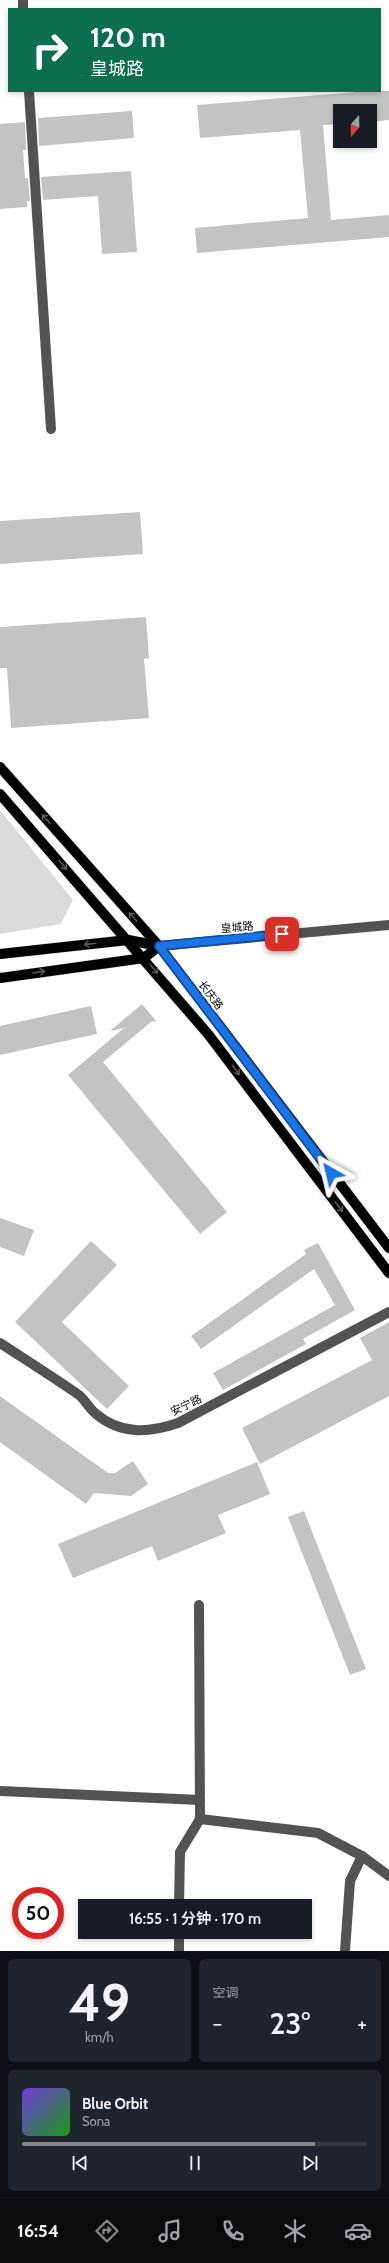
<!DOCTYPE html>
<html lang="zh">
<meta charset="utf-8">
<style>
body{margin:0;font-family:Cabin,"Noto Sans SC",sans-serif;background:#20242c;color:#f1f3f6;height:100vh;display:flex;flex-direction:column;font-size:15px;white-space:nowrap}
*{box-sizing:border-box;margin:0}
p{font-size:13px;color:#9ea1a6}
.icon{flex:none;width:22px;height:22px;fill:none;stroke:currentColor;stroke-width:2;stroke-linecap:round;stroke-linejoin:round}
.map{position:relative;height:1951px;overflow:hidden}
.side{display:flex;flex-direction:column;gap:8px;padding:8px;background:#0d0f14;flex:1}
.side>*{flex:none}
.banner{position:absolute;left:8px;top:8px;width:373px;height:84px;border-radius:0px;box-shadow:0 2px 6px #0003;background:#0b6e4f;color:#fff;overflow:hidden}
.needle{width:26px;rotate:200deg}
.controls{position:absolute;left:333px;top:104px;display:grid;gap:8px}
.controls a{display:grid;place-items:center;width:44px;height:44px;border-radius:0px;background:#171b24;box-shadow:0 2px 6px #0003;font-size:20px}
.speed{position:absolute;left:12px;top:1887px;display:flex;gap:8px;font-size:20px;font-weight:700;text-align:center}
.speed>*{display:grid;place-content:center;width:52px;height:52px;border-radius:50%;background:#171b24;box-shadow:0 2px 6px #0003;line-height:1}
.speed .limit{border:6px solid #d22;background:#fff;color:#111}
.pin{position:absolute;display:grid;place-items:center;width:34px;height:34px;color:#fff;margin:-17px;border-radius:8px;box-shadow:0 2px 6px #0006}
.me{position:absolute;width:44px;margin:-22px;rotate:323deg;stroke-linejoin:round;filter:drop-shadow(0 0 3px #0008)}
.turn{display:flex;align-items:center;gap:14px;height:84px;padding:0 16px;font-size:18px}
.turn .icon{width:52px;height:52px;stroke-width:2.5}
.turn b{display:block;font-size:28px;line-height:34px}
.big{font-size:30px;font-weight:600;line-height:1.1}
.side .widget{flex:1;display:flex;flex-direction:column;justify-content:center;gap:6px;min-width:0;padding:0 14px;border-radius:6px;background:#20242c}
.side .dial{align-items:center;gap:0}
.dial b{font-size:52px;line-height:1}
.song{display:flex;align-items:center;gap:12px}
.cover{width:48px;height:48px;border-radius:6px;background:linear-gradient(135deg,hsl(260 70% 55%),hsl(120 70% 35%))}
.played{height:4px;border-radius:2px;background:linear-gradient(90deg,#858687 85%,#363941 85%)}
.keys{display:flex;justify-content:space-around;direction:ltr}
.heat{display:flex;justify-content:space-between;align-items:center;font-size:22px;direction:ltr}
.side .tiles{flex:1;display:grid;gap:8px;grid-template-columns:1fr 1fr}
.widget:last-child{grid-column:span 2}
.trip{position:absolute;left:78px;top:1899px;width:234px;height:40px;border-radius:0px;background:#171b24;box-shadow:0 2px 6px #0003;font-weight:600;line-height:40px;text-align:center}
.dock{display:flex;height:64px;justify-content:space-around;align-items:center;background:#090b0e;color:#9ea1a6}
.dock .icon{width:28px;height:28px}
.dock .current{color:#858687}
.dock b{font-size:18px;color:#f1f3f6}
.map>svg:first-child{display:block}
.green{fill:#dadada}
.building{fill:#c3c3c3}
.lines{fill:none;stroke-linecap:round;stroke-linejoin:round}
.major-casing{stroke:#dbdbdb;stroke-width:11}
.minor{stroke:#535353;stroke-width:10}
.major{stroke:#000;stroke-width:10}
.oneway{stroke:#595959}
.route-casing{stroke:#114b97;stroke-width:10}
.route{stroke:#1a73e8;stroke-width:7}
.labels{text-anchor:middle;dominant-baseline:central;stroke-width:4;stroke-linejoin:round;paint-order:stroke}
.street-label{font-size:11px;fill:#000;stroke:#fff}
</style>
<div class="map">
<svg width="389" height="1951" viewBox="0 0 389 1951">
<rect width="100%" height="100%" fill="#fff"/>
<polygon class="green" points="0,810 73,900 61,924 0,934"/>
<g class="building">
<polygon points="369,91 389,91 389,120 370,122 370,111 340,111 340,124 323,125 331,220 389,215 389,237 197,253 195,228 308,218 300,130 200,138 197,105"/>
<polygon points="132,111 134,138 39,146 38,118"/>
<polygon points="25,122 26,147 26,150 23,150 25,178 28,178 30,201 27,201 27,207 0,209 0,124"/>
<polygon points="131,171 137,252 102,254 98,196 43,200 41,177"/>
<polygon points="140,512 143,554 0,564 0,521"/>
<polygon points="146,617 149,658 144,659 149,718 11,728 7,668 0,668 0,627"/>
<polygon points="142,1004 156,1021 151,1022 103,1062 227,1212 200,1234 68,1075 124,1028 110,1031"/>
<polygon points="91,1006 97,1034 0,1055 0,1026"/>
<polygon points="0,1218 34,1230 24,1256 0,1247"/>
<polygon points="91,1241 117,1265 62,1322 129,1386 107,1409 15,1322"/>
<polygon points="318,1243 355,1310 303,1339 306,1344 223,1390 213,1373 335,1305 314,1269 201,1349 191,1336 306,1254 304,1250"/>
<polygon points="389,1322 389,1396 260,1464 242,1428 372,1360 360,1338"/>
<polygon points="0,1396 108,1473 115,1473 133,1461 148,1484 131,1496 94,1493 86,1504 0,1442"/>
<polygon points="257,1462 270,1494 218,1515 226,1533 158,1561 152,1546 73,1578 58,1544"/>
<polygon points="304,1511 366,1669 350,1675 288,1517"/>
</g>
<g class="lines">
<g class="major-casing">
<g id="major">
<polyline points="0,767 159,946 389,1248"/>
<polyline points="0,794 208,1034 389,1273"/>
<polyline points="0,954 128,940 159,946"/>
<polyline points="0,978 144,958 159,946"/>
</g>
</g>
<g class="minor">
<polyline points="23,0 23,9"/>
<polyline points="29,91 51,429"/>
<polyline points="159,946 389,925"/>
<path d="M0 1343C26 1360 53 1377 79 1395 85 1400 89 1408 95 1413 120 1435 149 1433 178 1423L389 1312"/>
<polyline points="0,1791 200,1800"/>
<polyline points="200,1819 318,1833 362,1856 389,1876"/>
<polyline points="179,1906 180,1852 200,1819 199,1605"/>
<polyline points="179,1951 179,1932"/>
<polyline points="345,1951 350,1881 362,1856"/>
</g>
<use href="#major" class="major"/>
</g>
<defs><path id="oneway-shaft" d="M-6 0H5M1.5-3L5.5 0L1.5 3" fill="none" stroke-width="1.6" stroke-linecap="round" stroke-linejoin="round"/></defs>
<g class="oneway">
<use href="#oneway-shaft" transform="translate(46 819) rotate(-132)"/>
<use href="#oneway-shaft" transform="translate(63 865) rotate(49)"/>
<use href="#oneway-shaft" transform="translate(133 917) rotate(-132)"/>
<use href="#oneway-shaft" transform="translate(90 944) rotate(173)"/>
<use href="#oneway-shaft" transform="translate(154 969) rotate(50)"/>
<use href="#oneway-shaft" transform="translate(39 972) rotate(-8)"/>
<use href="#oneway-shaft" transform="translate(236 1070) rotate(53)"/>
<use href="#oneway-shaft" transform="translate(339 1207) rotate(53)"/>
</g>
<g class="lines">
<g class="route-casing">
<polyline id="route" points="282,934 159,946 331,1173"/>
</g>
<use href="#route" class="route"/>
</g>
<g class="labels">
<g class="street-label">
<text transform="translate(237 927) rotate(-5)">皇城路</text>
<text transform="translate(211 995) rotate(53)">长庆路</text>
<text transform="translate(186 1405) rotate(-26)">安宁路</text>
</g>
</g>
</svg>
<div class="controls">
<a><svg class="needle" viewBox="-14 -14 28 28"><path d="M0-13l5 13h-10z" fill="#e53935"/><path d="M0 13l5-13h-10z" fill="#9ea1a6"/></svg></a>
</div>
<div class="speed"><div class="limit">50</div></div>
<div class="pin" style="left:282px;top:934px;background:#d93025"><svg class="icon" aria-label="arrive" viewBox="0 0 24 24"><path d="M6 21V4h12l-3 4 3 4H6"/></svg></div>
<svg class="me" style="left:331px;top:1173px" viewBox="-20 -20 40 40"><path d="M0-17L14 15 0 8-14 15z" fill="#1a73e8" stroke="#fff" stroke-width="4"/></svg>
<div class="trip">16:55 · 1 分钟 · 170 m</div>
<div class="banner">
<div class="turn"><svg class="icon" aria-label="right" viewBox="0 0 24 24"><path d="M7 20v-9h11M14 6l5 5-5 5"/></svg><div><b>120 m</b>皇城路</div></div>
</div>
</div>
<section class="side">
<div class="tiles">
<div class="widget dial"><b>49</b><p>km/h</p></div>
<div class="widget"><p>空调</p>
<div class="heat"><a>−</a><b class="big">23°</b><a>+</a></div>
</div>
<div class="widget">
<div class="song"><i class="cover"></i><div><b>Blue Orbit</b><p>Sona</p></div></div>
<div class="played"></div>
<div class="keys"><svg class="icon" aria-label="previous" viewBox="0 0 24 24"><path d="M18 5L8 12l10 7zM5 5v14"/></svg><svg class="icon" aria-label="pause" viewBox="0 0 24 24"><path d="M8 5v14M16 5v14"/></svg><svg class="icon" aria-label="next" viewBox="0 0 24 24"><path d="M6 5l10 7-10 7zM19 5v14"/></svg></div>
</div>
</div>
</section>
<nav class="dock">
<b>16:54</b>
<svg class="icon current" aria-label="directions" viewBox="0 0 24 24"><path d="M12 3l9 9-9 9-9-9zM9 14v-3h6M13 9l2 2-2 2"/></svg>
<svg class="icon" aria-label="music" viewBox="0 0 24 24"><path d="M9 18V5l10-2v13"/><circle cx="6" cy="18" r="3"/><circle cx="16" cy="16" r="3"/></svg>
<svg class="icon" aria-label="phone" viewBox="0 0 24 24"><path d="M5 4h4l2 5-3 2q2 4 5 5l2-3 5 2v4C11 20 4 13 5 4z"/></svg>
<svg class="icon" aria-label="climate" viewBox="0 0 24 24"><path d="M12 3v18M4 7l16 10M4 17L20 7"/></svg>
<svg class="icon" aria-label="car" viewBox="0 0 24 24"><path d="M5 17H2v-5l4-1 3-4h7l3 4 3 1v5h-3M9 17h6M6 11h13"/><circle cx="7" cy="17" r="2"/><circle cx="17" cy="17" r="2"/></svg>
</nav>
